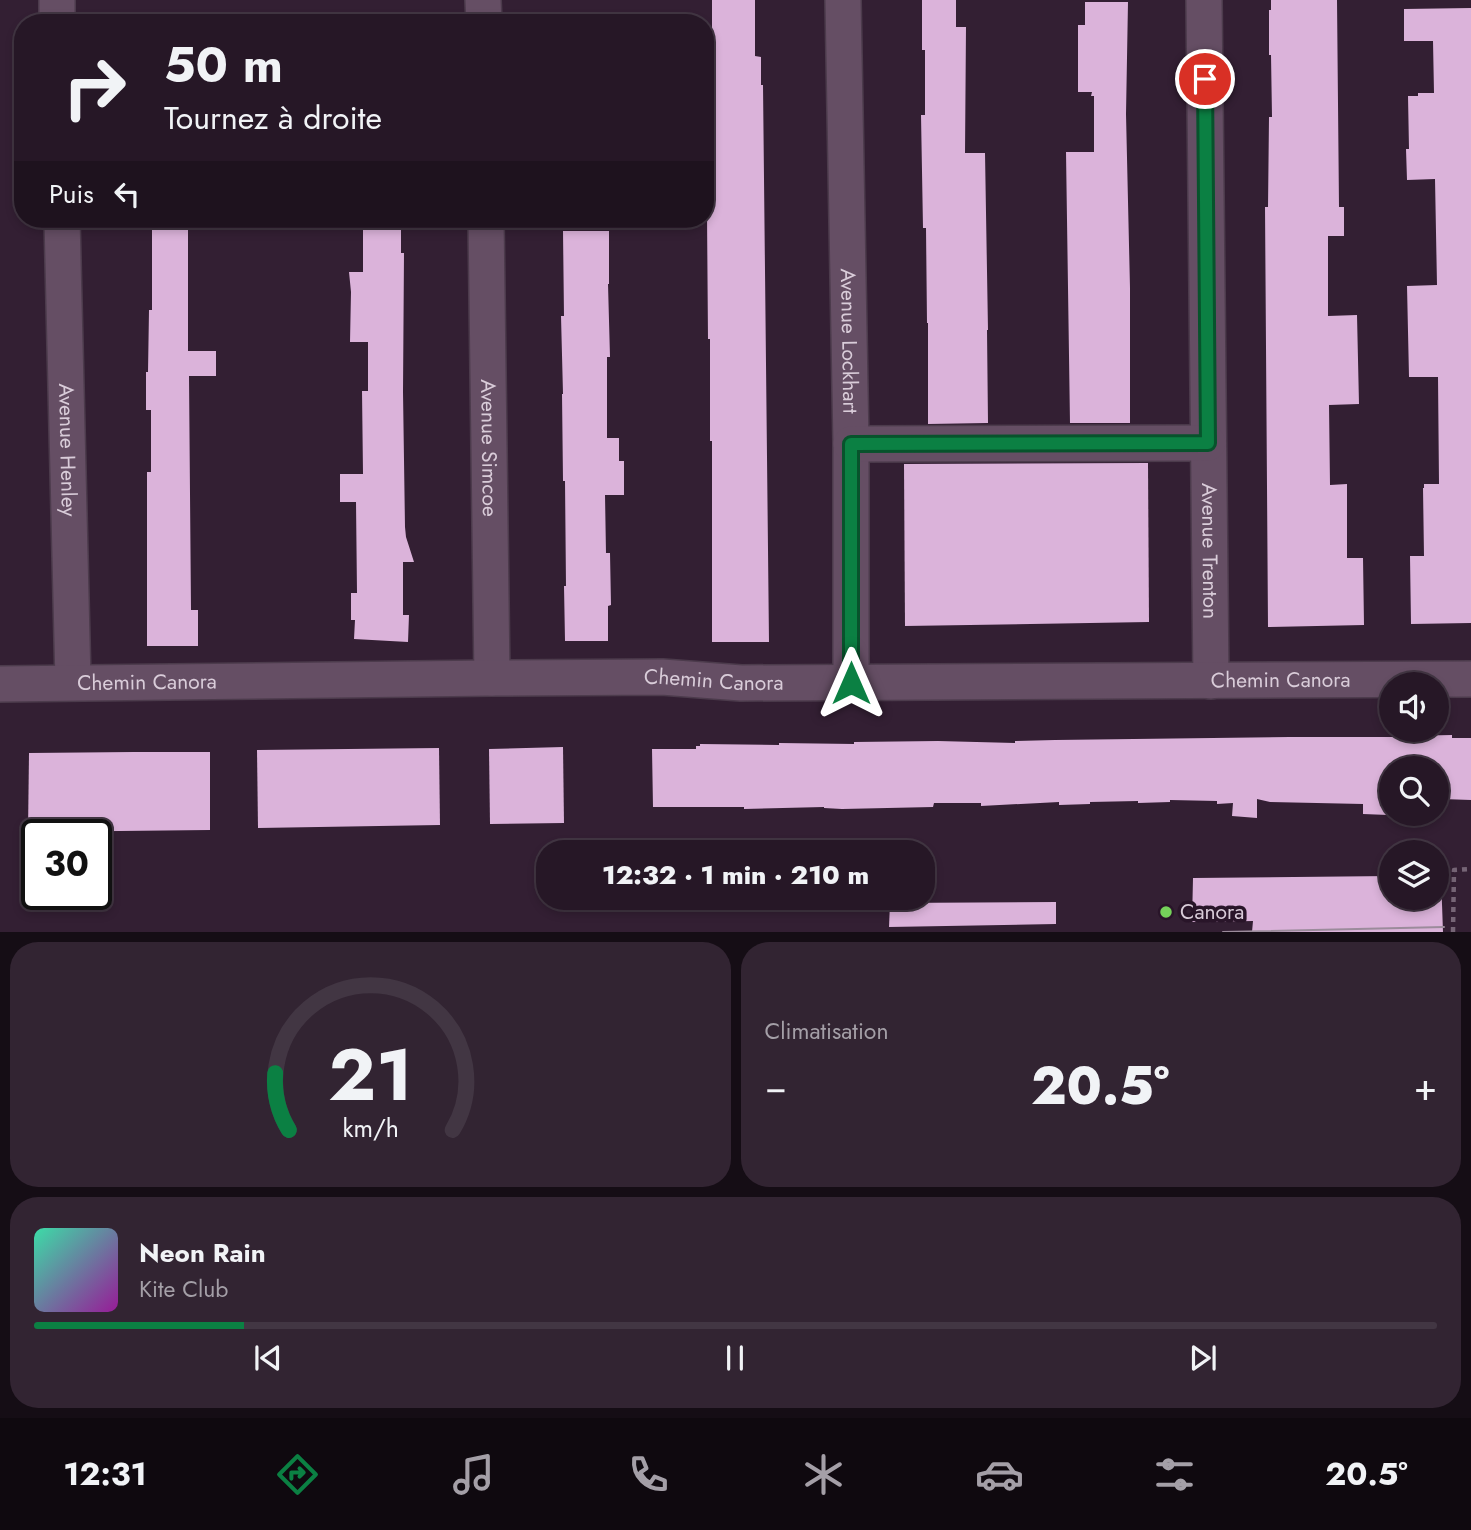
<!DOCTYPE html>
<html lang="fr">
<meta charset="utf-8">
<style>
body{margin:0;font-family:Jost,sans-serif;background:#322432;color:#f1f3f6;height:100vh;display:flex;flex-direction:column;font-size:26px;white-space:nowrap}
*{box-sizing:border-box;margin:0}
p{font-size:23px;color:#a49fa7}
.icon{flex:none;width:38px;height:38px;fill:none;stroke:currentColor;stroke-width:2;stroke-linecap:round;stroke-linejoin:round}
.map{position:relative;height:932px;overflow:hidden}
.sheet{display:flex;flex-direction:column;gap:10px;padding:10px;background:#150d15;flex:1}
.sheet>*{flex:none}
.guide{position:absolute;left:14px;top:14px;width:700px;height:214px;border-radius:28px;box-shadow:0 4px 10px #0003,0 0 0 2px #423643;background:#261726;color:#f1f3f6;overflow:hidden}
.fabs{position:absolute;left:1379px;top:672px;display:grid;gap:14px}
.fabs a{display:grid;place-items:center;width:70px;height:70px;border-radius:50%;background:#261726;box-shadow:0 4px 10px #0003,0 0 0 2px #423643;font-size:35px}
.speed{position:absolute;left:21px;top:819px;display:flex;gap:14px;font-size:35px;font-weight:700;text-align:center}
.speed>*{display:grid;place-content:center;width:91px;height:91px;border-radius:50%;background:#261726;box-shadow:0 4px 10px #0003,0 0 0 2px #423643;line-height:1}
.speed .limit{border:4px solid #111;border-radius:10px;background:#fff;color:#111}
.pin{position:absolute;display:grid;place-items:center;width:60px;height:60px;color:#fff;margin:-30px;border:4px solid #fff;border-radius:50%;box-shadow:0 2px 7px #0007}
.me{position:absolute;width:77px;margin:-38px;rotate:0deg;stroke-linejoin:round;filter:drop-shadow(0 0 5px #0008)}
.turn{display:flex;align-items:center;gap:24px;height:147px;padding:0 35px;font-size:32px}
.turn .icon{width:91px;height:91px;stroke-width:2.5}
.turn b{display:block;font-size:49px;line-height:60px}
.then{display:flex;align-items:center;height:66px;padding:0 35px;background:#0003;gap:14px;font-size:26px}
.big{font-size:52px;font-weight:800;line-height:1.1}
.sheet .card{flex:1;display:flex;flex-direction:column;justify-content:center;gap:10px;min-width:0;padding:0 24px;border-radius:28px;background:#322432}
.sheet .dial{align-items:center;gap:0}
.dial svg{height:182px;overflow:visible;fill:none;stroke:#423643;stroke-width:7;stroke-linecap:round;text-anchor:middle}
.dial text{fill:#f1f3f6;stroke:none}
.song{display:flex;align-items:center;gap:21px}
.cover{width:84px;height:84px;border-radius:10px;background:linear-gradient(135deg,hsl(160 70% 55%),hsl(300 70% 35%))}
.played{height:7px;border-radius:4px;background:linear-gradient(90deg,#0b8043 15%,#423643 15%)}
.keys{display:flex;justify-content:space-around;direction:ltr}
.heat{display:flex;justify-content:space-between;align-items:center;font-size:38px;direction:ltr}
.sheet .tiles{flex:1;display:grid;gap:10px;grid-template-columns:1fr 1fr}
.card:last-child{grid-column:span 2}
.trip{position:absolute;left:536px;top:840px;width:399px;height:70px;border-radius:28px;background:#261726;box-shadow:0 4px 10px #0003,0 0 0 2px #423643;font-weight:800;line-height:70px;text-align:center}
.dock{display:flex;height:112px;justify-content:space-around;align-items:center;background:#0f090f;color:#a49fa7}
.dock .icon{width:49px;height:49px}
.dock .on{color:#0b8043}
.dock b{font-size:32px;color:#f1f3f6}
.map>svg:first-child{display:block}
.building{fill:#dbb3da}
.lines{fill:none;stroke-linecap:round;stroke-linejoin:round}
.minor-casing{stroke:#4c3b4c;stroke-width:38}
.path{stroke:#766576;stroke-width:4.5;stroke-dasharray:5 5;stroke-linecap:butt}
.minor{stroke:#654e64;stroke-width:35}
.tram{stroke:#9b8b9b;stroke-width:2}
.route-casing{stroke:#07532c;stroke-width:18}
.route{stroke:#0b8043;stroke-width:12}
.poi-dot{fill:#75d25a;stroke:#291529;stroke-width:2.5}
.labels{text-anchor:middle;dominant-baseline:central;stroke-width:7;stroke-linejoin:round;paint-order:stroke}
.street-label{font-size:21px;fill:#d9ccd9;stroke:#291529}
.poi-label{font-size:21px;fill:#d9ccd9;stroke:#291529;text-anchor:start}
</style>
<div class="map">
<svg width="1471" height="932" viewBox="0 0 1471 932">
<rect width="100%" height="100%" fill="#331f33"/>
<g class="building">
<polygon points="712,0 755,0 755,56 761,57 761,85 763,85 769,642 712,642 712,441 710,441 710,339 708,339 707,214 707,141 705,141 705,85 712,85"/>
<polygon points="922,0 956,0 956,27 966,27 965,153 985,153 988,330 987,330 988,423 928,424 928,323 927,323 926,228 923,228 921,115 925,115 925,50 922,50"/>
<polygon points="1271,0 1337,0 1339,207 1344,207 1344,236 1328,236 1328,316 1357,315 1359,404 1329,405 1330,485 1347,484 1347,558 1363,558 1364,625 1268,627 1265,207 1268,207 1269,117 1272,117 1271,55 1269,55 1269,10 1271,10"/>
<polygon points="1085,2 1128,2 1126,114 1130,288 1130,423 1070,423 1066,152 1094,152 1094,96 1091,96 1092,92 1078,92 1078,25 1085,25"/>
<polygon points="1471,8 1471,623 1411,624 1410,556 1424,556 1423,488 1424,488 1424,484 1439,484 1438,377 1409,377 1407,286 1437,285 1435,179 1407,180 1406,149 1409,149 1408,96 1418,96 1418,93 1434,93 1433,41 1404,41 1404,9"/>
<polygon points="152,219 188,219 188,351 216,351 216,376 189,376 191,610 198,610 198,646 147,646 147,472 151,472 151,410 146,410 146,372 148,372 149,310 152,310"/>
<polygon points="363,219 401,219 401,253 404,253 403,392 405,527 406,537 414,562 403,562 403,615 409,615 408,642 354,639 355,620 351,620 351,593 357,593 356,502 340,502 340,474 363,474 362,391 368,391 368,342 350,342 351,292 349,272 363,272"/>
<polygon points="563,231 609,231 609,284 608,284 610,357 607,357 607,438 619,438 619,461 624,461 624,495 605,495 606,553 610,553 611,605 608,606 608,641 565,641 564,586 566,586 565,481 563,481 562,394 563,394 561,316 564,316"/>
<polygon points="1148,463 1149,622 905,626 904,464"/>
<polygon points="1452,735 1452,738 1471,738 1471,800 1442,799 1440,768 1391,768 1391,801 1388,801 1388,815 1363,814 1363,804 1270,802 1257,799 1257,818 1232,816 1233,803 1217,804 1217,801 1170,800 1170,802 1138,803 1138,801 1090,802 1090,804 1059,805 1059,802 981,806 981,803 934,803 933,807 842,809 824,808 824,807 744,809 744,807 653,807 652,749 696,749 696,746 700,746 700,744 779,745 779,743 854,744 854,742 938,741 1015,743 1015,741 1055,740 1290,737 1402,737 1402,736"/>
<polygon points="563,747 564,823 490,824 489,749"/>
<polygon points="439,748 440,825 258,828 257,750"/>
<polygon points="133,752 210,752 210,830 28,832 29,753"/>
<polygon points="1391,876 1391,898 1437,898 1437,876 1441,876 1443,932 1252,932 1253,921 1192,922 1193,878"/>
<polygon points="1056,902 1056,924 889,927 890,903"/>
</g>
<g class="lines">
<g class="minor-casing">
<g id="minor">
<polyline points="57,0 57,23"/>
<polyline points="483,0 484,23"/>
<path id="s1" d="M843 0 851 444V683"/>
<path id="s2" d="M1204 0 1211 681"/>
<path id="s3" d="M62 219 73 682"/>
<path id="s4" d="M486 219 492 678"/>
<polyline points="851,444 1208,443"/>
<path id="s5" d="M0 684 492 678 662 677 741 683 1471 679"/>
</g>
</g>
<polyline class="path" points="1453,932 1454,870 1471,869"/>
<use href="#minor" class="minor"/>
<polyline class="tram" points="1223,932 1444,927"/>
</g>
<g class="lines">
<g class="route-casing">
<polyline id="route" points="851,683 851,444 1208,443 1205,79"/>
</g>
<use href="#route" class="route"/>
</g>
<circle class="poi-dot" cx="1166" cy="912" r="7"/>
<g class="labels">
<g class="street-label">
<text stroke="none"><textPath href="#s1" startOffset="341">Avenue Lockhart</textPath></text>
<text stroke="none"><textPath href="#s4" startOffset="229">Avenue Simcoe</textPath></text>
<text stroke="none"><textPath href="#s3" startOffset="231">Avenue Henley</textPath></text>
<text stroke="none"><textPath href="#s2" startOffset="551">Avenue Trenton</textPath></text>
<text stroke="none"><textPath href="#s5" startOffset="714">Chemin Canora</textPath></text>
<text stroke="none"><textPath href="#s5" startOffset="1281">Chemin Canora</textPath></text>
<text stroke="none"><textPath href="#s5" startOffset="147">Chemin Canora</textPath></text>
</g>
<g class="poi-label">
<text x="1180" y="912">Canora</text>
</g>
</g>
</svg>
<div class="fabs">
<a><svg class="icon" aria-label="sound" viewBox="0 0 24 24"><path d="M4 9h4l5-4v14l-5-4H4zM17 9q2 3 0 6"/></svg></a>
<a><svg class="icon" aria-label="search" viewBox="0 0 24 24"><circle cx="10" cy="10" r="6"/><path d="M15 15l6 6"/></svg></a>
<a><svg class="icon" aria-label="layers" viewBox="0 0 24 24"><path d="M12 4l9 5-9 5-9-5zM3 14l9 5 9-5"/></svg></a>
</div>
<div class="speed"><div class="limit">30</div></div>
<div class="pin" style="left:1205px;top:79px;background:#d93025"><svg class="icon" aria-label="arrive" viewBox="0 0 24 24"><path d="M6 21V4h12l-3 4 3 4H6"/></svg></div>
<svg class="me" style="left:851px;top:683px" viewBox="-20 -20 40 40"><path d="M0-17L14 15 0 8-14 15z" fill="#0b8043" stroke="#fff" stroke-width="4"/></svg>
<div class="trip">12:32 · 1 min · 210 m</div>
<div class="guide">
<div class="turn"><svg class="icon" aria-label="right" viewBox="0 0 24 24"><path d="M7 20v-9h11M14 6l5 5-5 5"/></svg><div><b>50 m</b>Tournez à droite</div></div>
<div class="then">Puis<svg class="icon" aria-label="left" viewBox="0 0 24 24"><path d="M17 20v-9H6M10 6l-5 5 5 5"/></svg></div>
</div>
</div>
<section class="sheet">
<div class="tiles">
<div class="card dial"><svg viewBox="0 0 100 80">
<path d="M14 69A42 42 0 1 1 86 69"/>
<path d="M14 69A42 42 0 0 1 8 44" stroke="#0b8043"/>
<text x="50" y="56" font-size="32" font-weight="700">21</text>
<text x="50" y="72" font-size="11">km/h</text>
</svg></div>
<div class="card"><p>Climatisation</p>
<div class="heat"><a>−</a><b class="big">20.5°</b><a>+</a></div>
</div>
<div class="card">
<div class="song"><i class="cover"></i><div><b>Neon Rain</b><p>Kite Club</p></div></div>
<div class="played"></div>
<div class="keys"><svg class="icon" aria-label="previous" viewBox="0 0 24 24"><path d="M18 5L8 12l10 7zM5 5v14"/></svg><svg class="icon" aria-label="pause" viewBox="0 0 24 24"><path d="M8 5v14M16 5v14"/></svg><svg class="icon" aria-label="next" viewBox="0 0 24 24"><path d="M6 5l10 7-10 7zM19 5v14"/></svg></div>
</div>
</div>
</section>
<nav class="dock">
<b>12:31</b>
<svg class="icon on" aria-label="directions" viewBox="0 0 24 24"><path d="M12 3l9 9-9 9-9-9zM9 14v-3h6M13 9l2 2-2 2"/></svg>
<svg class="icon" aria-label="music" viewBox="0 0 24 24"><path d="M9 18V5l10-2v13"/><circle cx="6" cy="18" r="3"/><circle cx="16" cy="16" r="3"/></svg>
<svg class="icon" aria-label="phone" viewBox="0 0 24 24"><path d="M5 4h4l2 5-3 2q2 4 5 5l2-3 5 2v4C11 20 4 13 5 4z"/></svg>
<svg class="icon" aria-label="climate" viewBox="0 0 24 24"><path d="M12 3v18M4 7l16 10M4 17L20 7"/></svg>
<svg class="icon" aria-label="car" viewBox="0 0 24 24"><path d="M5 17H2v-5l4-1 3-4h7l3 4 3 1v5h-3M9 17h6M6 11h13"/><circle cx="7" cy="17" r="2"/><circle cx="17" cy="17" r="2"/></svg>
<svg class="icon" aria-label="filters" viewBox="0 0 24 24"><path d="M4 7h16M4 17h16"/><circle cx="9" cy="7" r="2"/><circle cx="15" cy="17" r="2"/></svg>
<b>20.5°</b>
</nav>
